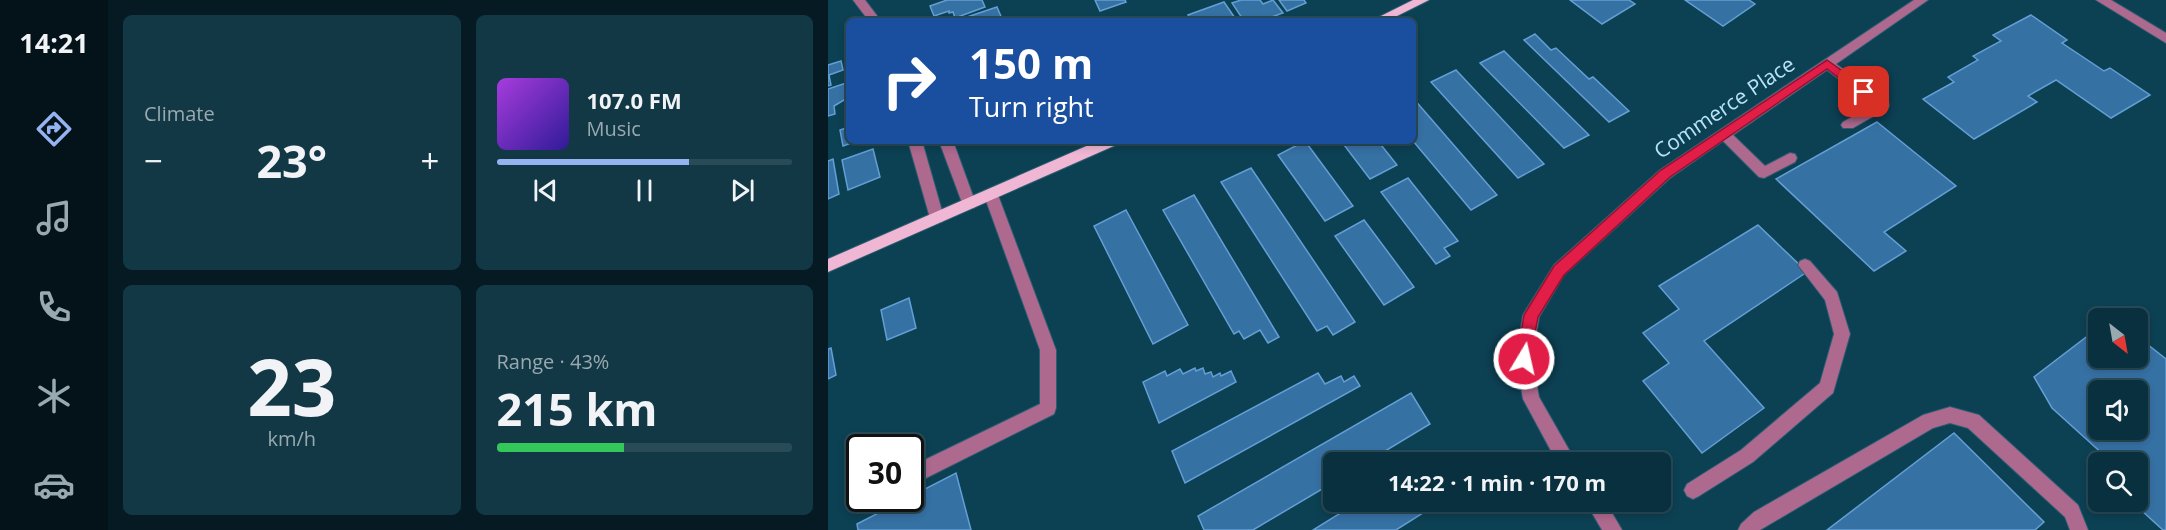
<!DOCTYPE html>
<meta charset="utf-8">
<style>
body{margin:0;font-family:"Open Sans",sans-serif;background:#123845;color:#f1f3f6;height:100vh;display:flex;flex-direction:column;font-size:22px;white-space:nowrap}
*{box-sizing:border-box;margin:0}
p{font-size:20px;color:#99a9b0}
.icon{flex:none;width:33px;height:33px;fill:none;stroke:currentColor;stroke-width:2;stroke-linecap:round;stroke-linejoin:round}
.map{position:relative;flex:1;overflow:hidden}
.sheet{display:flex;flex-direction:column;gap:15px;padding:15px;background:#051a22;width:720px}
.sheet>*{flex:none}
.hud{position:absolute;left:18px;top:18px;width:570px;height:126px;border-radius:9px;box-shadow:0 3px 9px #0003,0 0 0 2px #294b58;background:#1a4fa0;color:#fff;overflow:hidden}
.needle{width:39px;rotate:149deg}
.tools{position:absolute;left:1260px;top:308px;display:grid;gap:12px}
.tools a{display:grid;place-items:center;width:60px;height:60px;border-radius:9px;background:#09303e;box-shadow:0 3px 9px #0003,0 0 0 2px #294b58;font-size:30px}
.speed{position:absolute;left:18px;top:434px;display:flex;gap:12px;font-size:30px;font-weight:700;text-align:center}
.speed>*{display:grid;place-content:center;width:78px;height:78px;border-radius:50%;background:#09303e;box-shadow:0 3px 9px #0003,0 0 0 2px #294b58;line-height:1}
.speed .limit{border:3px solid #111;border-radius:9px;background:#fff;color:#111}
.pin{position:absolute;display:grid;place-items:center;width:51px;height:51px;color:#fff;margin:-26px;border-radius:12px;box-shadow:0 3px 9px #0006}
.me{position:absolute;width:66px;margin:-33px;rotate:9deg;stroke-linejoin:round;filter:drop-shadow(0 0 4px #0008)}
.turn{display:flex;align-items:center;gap:21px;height:126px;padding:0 24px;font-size:27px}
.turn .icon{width:78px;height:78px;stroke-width:2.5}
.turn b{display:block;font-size:42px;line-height:51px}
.big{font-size:45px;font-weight:700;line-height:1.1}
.sheet .card{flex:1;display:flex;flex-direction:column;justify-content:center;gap:9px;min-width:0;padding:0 21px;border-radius:9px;background:#123845}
.sheet .dial{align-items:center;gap:0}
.dial b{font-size:78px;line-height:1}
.song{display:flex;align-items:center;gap:18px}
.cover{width:72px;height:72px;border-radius:9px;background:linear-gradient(135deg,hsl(280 70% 55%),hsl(250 70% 35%))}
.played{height:6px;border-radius:3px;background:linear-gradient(90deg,#95b2f1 65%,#294b58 65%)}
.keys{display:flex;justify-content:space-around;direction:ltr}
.heat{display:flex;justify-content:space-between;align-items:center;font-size:33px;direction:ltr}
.charge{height:9px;border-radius:4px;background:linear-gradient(90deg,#34c759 43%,#294b58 0)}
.sheet .tiles{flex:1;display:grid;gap:15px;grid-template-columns:repeat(2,1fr)}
.trip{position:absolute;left:495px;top:452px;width:348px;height:60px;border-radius:9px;background:#09303e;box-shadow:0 3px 9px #0003,0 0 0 2px #294b58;font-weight:700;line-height:60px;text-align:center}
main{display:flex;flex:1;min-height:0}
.tabs{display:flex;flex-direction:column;width:108px;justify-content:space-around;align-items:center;background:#041319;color:#99a9b0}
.tabs .icon{width:42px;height:42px}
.tabs .on{color:#95b2f1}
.tabs b{font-size:27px;color:#f1f3f6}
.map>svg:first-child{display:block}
.building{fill:#3671a4;stroke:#639fd5;stroke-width:1.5;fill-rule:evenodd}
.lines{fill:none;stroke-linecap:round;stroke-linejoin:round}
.minor-casing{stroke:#2b5d70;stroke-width:2}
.major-casing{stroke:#2b5d70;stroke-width:2}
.minor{fill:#ae698e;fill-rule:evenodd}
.major{fill:#f0b7d4;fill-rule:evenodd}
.route{fill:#e11d48;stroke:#92132f;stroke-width:1.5}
.labels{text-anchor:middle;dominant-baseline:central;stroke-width:4.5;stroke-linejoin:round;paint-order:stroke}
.street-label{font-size:21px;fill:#b9e3f6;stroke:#0c4053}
</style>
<main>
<nav class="tabs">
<b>14:21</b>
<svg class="icon on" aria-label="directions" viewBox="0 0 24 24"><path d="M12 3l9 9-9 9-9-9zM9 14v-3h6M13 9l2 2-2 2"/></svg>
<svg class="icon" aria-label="music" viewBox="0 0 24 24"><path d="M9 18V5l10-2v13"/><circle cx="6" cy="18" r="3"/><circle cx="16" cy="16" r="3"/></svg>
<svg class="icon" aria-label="phone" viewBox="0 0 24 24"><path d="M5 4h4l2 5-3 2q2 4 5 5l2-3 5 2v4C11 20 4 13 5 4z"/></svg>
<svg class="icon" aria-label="climate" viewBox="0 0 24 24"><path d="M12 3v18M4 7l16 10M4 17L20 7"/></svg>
<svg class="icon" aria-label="car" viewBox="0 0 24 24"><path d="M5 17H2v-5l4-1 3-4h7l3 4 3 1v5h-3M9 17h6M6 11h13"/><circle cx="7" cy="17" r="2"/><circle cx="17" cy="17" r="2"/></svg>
</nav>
<section class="sheet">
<div class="tiles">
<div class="card"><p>Climate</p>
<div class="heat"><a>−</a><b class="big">23°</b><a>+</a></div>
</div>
<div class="card">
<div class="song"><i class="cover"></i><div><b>107.0 FM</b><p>Music</p></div></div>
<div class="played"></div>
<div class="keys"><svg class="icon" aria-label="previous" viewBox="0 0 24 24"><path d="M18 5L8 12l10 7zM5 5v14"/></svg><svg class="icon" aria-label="pause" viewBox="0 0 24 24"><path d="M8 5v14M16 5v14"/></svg><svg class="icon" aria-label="next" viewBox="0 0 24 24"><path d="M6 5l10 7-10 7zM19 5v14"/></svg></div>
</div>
<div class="card dial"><b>23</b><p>km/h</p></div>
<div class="card"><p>Range · 43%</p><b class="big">215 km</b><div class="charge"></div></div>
</div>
</section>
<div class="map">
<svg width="1338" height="530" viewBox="0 0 1338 530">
<rect width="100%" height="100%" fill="#0c4053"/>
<g class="building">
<polygon points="119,0 154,0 157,7 127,18 125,12 121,13 121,11 106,16 102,6"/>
<polygon points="267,0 297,0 298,2 272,11"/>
<polygon points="413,0 432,0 435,4 445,0 455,13 441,18 442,20 440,21 416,21 404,3"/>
<polygon points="451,0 476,0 478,3 459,11"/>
<polygon points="742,0 801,0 807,4 774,24"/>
<polygon points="857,0 921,0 927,4 895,26"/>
<polygon points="396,2 409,21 364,21 360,15"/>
<polygon points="169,7 175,21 127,21"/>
<polygon points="1203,15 1239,40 1234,43 1276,71 1282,68 1322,95 1283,118 1228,80 1200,96 1209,102 1146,139 1095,99 1126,82 1120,77 1150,60 1145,56 1173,41 1165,35"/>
<polygon points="707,34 723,50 728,48 761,79 765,77 801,111 781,122 696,40"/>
<polygon points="676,51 761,135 736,148 652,63"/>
<polygon points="13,61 15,70 1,75 3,85 0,86 0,65"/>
<polygon points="628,70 716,164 690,178 603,82"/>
<polygon points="21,82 21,97 6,106 7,114 0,116 0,89"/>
<polygon points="585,98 669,195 643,210 585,141"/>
<polygon points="1049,122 1128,186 1056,232 1078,251 1046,271 948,179"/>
<polygon points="21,127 21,141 29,141 15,146 12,130"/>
<polygon points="477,141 525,206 497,221 450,155"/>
<polygon points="513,141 550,141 569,165 542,179"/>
<polygon points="45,149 52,177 20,190 14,160"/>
<polygon points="5,159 11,194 0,199 0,161"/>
<polygon points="423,168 527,322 505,335 499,326 489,331 393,182"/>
<polygon points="580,178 630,241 616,248 622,256 608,264 553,192"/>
<polygon points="366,195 451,337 440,343 432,330 416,339 411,331 406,334 335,210"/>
<polygon points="298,210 360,325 325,344 266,226"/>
<polygon points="536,220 586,287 556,305 507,236"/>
<polygon points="930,225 979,272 876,341 936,408 874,453 815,381 841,363 815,333 851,309 831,286"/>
<polygon points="81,298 88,328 59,340 53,310"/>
<path d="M1270 328V357H1310V337L1338 359V530H1335L1303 501H1310V462H1272L1278 457 1224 408 1206 377ZM1270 390H1310V429H1270Z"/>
<polygon points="3,348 8,375 0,379 0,349"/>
<polygon points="367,368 368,371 375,368 377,374 383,372 385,377 392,373 393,376 403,371 408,382 331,423 315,382 337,371 339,376 352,369 355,374"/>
<polygon points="490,373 497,384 513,376 516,382 526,376 532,386 357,483 344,451"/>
<polygon points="583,393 602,424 539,462 506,462 506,482 425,530 376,530 370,516"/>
<polygon points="1126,433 1216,522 1207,530 999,530"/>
<polygon points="128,473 143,530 30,530 29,524"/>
<polygon points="532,501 614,501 568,530 485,530"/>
</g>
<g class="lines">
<g class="minor-casing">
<g id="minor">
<polygon points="25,0 37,0 53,21 41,21"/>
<polygon points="1086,0 1100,0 1008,64 1060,102 1061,105 1060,108 1025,128 1015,128 1013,125 1015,122 1045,105 999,70 905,135 937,166 962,153 967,154 969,158 967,162 936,178 931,177 895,141 842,178 736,275 711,317 704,359 711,397 748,462 729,462 695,399 688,359 695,315 726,265 832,170"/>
<polygon points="1268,0 1283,0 1338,33 1338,43"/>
<polygon points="80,141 94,141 116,218 114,222 104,222 102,218"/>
<polygon points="111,141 125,141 148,204 146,208 136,208"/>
<polygon points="163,189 168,191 170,195 228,350 228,408 226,414 82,486 82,467 212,404 212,350 156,195 158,191"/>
<polygon points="977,259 982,261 1009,292 1022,334 1005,393 925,462 871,496 865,499 859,496 856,490 859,484 913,450 992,383 1006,334 997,300 970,265 972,261"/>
<polygon points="1122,407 1151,415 1250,505 1260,530 1242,530 1237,517 1140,428 1122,423 1105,428 932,530 910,530 913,524 926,512 1095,415"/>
<polygon points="757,501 777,501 794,530 774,530"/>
</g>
</g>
<g class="major-casing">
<g id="major">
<polygon points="585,0 601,0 559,21 543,21"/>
<polygon points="270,141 290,141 288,145 0,272 0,259"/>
</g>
</g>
<use href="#minor" class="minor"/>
<use href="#major" class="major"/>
</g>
<polygon class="route" points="999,60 1040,89 1040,94 1032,94 999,69 842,177 736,275 710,317 701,364 696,366 691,364 689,359 696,315 726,266 833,170"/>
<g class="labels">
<g class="street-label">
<text transform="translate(896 107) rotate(-34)">Commerce Place</text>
</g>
</g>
</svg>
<div class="tools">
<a><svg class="needle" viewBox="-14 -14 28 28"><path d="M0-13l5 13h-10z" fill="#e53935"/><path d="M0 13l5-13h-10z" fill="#99a9b0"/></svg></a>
<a><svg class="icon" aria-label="sound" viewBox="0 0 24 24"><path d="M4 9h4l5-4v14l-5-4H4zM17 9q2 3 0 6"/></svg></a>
<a><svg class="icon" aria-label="search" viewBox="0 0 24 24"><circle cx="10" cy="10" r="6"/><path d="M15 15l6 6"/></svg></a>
</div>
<div class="speed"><div class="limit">30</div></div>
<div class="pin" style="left:1036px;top:92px;background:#d93025"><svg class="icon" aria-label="arrive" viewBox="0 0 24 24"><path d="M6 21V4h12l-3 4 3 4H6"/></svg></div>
<svg class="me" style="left:696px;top:359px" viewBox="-20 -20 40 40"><circle r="17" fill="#e11d48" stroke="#fff" stroke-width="3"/><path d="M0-11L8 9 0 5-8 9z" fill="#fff"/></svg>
<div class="trip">14:22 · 1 min · 170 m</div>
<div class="hud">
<div class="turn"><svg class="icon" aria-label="right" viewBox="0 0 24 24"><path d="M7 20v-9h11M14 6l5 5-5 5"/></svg><div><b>150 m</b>Turn right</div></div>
</div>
</div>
</main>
